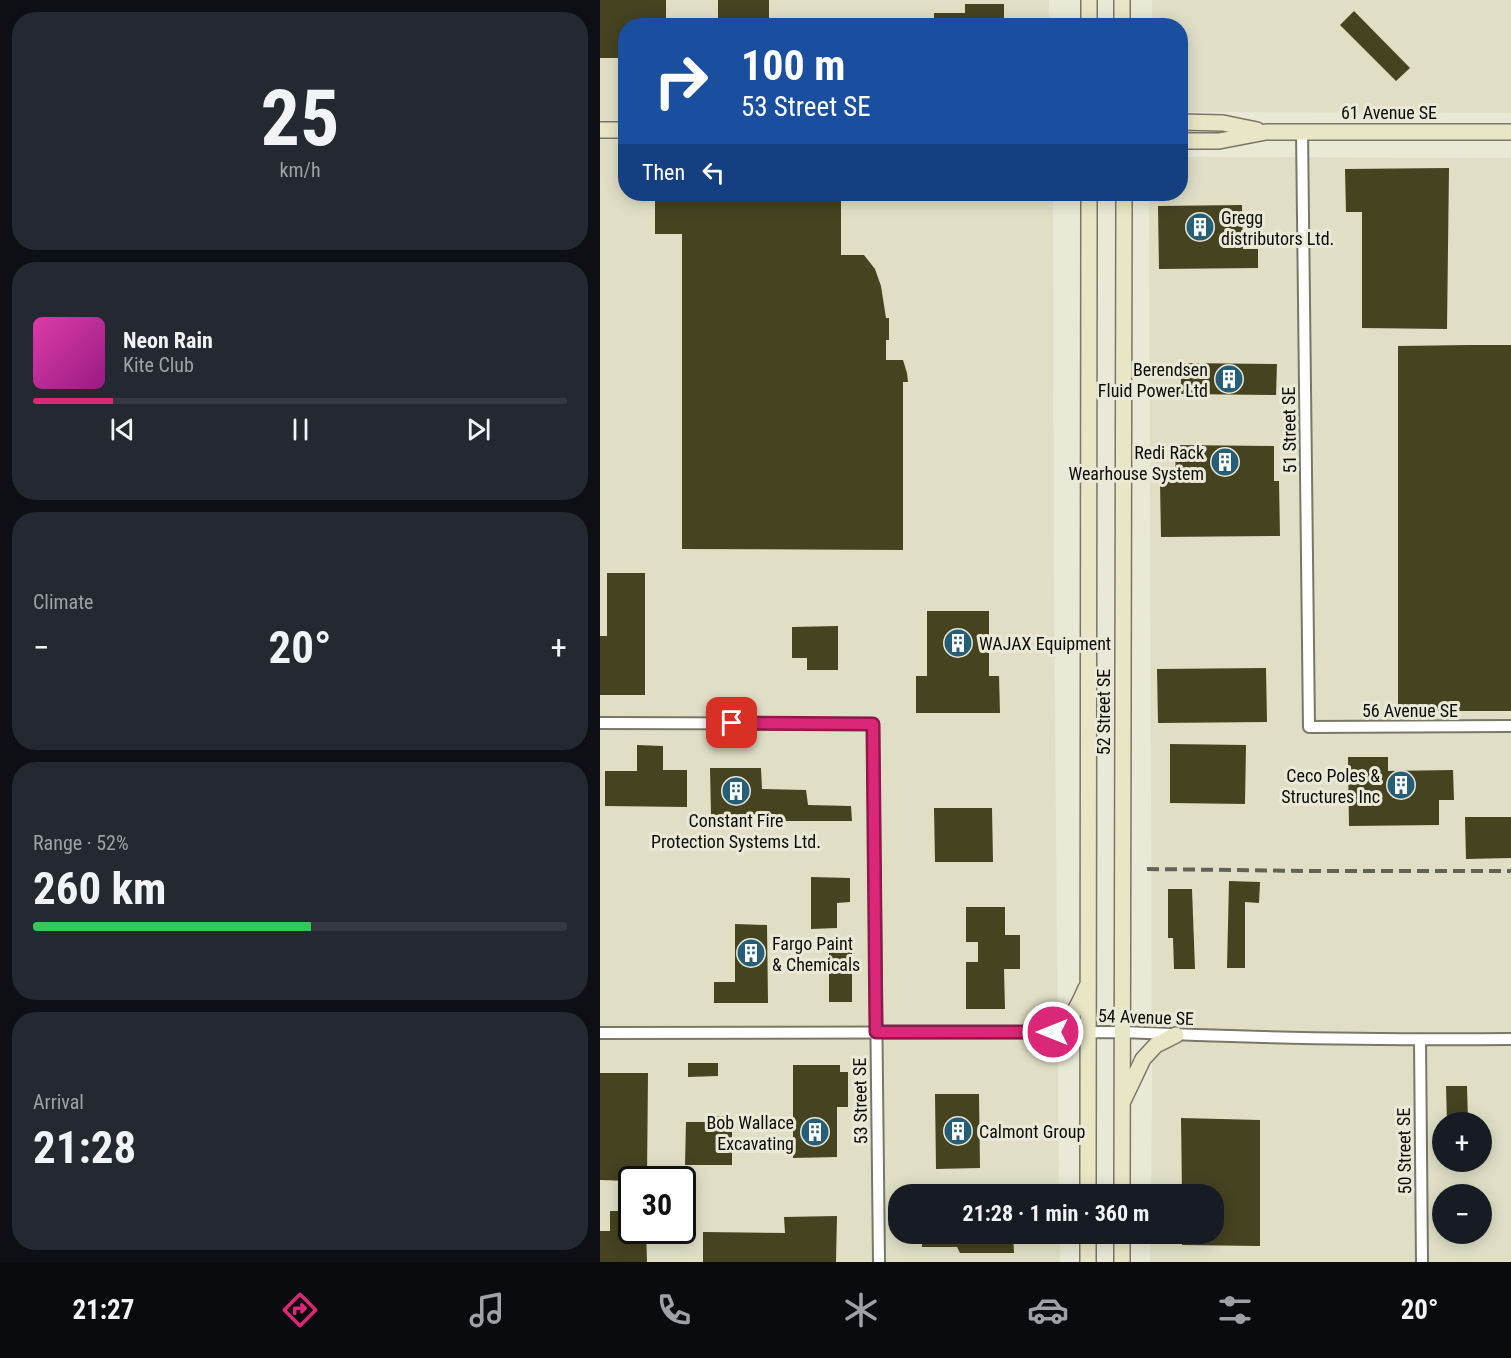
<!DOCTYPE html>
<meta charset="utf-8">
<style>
body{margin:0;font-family:"Roboto Condensed",sans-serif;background:#242831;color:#f1f3f6;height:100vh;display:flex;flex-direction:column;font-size:22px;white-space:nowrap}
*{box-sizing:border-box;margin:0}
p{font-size:20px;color:#9ea1a6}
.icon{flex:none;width:33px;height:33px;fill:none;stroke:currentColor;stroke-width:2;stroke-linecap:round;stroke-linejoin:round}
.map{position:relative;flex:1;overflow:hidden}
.sheet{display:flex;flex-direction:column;gap:12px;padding:12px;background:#0d0f14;width:600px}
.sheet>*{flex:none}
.banner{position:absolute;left:18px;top:18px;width:570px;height:183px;border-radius:24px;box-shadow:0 3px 15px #0003;background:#1a4fa0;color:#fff;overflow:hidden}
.tools{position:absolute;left:832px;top:1112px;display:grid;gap:12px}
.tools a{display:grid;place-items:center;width:60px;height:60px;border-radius:50%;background:#171b24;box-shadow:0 3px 15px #0003;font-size:30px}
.speed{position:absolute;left:18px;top:1166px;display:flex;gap:12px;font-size:30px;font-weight:700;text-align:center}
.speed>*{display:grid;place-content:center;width:78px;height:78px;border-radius:50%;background:#171b24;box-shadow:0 3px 15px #0003;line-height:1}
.speed .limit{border:3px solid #111;border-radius:9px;background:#fff;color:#111}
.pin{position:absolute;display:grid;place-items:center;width:51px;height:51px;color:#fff;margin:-26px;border-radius:12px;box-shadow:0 3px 9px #0006}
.me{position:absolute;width:66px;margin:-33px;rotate:270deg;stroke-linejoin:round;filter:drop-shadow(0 0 4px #0008)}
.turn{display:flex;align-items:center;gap:21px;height:126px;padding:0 24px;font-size:27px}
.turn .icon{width:78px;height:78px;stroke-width:2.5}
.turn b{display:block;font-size:42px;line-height:51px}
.then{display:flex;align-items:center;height:57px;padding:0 24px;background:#0003;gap:12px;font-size:22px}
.big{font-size:45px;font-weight:700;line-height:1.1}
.sheet .widget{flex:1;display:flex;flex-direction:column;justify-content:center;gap:9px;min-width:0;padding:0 21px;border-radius:24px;background:#242831}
.sheet .dial{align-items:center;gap:0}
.dial b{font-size:78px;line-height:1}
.song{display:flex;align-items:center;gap:18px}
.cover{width:72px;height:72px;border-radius:9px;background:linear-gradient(135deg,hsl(320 70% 55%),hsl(310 70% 35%))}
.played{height:6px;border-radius:3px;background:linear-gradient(90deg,#db2777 15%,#363941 15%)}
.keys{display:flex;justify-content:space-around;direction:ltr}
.heat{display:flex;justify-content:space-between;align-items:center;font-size:33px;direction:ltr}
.charge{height:9px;border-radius:4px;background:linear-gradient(90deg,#34c759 52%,#363941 0)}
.trip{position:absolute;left:288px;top:1184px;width:336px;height:60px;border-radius:24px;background:#171b24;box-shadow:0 3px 15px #0003;font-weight:700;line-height:60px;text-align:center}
.dock{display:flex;height:96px;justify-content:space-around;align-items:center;background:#090b0e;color:#9ea1a6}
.dock .icon{width:42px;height:42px}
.dock .active{color:#db2777}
.dock b{font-size:27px;color:#f1f3f6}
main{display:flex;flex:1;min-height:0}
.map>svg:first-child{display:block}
.built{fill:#e0dfc6;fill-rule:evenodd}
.building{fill:#464321}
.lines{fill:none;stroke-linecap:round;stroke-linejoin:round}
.street-casing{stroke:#787768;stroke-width:14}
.secondary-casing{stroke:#787768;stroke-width:18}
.street{stroke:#fff;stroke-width:10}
.secondary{stroke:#e8e6c5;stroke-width:15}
.rail{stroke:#626258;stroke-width:4;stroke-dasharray:12 6;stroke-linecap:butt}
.route-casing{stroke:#8e194d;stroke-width:15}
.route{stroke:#db2777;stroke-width:10}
.labels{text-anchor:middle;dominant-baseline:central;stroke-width:6;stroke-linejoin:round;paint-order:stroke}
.street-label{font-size:18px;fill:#0d0d07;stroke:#eae9d8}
.poi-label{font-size:18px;fill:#0d0d07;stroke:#eae9d8;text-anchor:start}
</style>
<main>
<section class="sheet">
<div class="widget dial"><b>25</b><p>km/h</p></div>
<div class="widget">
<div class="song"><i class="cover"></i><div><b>Neon Rain</b><p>Kite Club</p></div></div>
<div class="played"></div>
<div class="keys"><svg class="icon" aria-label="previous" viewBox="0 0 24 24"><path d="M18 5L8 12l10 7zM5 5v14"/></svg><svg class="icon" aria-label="pause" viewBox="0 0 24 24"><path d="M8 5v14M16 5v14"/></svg><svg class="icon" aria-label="next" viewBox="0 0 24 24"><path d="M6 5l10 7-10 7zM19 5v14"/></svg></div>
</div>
<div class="widget"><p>Climate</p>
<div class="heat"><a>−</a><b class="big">20°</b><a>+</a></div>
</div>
<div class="widget"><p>Range · 52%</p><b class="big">260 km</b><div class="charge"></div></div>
<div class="widget"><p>Arrival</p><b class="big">21:28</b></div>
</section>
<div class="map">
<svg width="911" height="1262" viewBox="0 0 911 1262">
<rect width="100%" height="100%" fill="#eae9d8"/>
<g class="built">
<path d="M0 0H449V25L26 26V194H453L454 570 459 1194H298V1233H460V1262H0ZM32 1179H82V1230H32Z"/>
<polygon points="552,0 911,0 911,113 581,112 580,26 552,26"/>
<path d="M581 157 911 158V1262H550V1233H614V1194H551L552 1096 549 206 552 194H580ZM843 1122H882V1161H843ZM843 1194H882V1233H843Z"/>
</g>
<g class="building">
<polygon points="0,0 66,0 66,26 26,26 26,58 0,58"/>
<rect x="118" y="0" width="51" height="26"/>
<polygon points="365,4 404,4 404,26 334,26 334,13 365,13"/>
<polygon points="754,11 810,68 796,81 740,25"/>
<polygon points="849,168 847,329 762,328 762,212 746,212 745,169"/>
<polygon points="55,194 241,194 241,255 264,255 275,269 281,286 286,318 289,318 289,340 286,340 286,360 303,360 307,373 308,382 303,382 303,550 82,549 82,234 55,234"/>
<polygon points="642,205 643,249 658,249 658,268 559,269 558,206"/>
<polygon points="870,345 911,345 911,711 798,711 798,346"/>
<polygon points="581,363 677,364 676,395 581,394"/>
<polygon points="576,445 674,446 674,481 679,481 680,536 561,537 560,482 575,482"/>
<polygon points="7,573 45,573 45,695 0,695 0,636 7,636"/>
<polygon points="327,611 389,611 389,676 399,676 400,713 316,713 316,676 327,676"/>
<polygon points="238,626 238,670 207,670 207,658 192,658 192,627"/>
<polygon points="666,668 667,722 558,723 557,669"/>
<polygon points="570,744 646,745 645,804 570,803"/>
<polygon points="37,745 63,746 63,770 87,770 87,807 5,806 5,771 37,771"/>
<polygon points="748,757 788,757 788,771 853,770 854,800 839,800 839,825 749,826"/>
<polygon points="110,768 161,768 162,789 206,790 208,805 251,806 252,821 172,821 172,814 111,815"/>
<polygon points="334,808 392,808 393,862 335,862"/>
<polygon points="865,817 911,817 911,858 866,859"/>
<polygon points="211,877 250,878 250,902 237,903 237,928 211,929"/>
<polygon points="629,881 660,882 659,903 645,902 645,968 627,968"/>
<polygon points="568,889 592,889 595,969 574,969 573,938 568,938"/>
<polygon points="366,907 405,907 405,935 420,935 420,969 404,969 405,1009 366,1009 366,962 378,962 378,942 366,942"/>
<polygon points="135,924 167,925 168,1003 114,1003 114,982 135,982"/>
<polygon points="252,944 252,1002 229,1002 229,945"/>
<polygon points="88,1063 118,1063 118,1076 88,1077"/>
<polygon points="193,1065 240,1065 240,1072 248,1072 248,1107 237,1107 237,1157 193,1158"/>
<polygon points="0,1073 48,1073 47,1179 32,1179 32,1181 0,1180"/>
<polygon points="846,1086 867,1086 868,1122 847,1122"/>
<polygon points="335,1094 379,1094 380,1168 336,1169"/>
<polygon points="117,1116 132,1116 132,1165 85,1165 86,1122 117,1122"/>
<polygon points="581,1118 660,1120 660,1246 582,1245 582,1233 614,1233 614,1194 582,1194"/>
<polygon points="10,1211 32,1211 32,1230 46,1230 47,1262 0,1262 0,1231 10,1231"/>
<polygon points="237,1216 236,1262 103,1262 103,1232 185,1233 184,1217"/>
<polygon points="357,1233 413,1233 414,1253 360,1253 357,1247 322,1247 322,1236 357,1237"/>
</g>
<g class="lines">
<g class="street-casing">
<g id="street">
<polyline points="702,131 709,727 911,726"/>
<polyline points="0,723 273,724 279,1262"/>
<path d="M0 1033 522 1032C652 1038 781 1040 911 1039"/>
<polyline points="820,1040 822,1262"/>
</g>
</g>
<g class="secondary-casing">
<g id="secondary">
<polyline points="489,26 489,0"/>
<polyline points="522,26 522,0"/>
<polyline points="580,122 623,123 657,130"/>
<polyline points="0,130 26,130"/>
<polyline points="580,141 619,141 666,132 911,132"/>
<path d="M452 1032C473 1017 476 1011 486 988"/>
<polyline points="524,1099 543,1059 556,1045 576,1035"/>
<polyline points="488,1194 489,194"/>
<polyline points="522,1194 524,194"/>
<polyline points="522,1233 522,1262"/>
<polyline points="488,1262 488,1233"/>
</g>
</g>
<use href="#street" class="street"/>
<use href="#secondary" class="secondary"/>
<polyline class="rail" points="547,869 713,871 911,871"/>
</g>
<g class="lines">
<g class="route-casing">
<polyline id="route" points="132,723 273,724 276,1032 453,1032"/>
</g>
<use href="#route" class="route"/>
</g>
<defs>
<g id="building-disc" transform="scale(1.5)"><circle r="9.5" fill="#265d77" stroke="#eae9d8"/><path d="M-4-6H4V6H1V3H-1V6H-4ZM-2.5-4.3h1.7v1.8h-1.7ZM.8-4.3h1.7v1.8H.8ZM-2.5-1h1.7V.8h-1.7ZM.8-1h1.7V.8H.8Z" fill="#fff"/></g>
</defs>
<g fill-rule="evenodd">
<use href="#building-disc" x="600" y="227"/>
<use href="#building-disc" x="629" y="379"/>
<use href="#building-disc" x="625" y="462"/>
<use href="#building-disc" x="358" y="643"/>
<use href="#building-disc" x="801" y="785"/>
<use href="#building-disc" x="136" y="791"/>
<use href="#building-disc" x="151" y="953"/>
<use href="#building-disc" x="358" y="1131"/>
<use href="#building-disc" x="215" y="1132"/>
</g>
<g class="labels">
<g class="street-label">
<text x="789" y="112">61 Avenue SE</text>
<text transform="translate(689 430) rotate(-91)">51 Street SE</text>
<text x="810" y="710">56 Avenue SE</text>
<text transform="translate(503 712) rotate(-90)">52 Street SE</text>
<text transform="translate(546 1017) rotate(2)">54 Avenue SE</text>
<text transform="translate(260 1101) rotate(-91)">53 Street SE</text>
<text transform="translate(804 1151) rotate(-91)">50 Street SE</text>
</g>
<g class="poi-label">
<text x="621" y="217">Gregg<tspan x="621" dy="21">distributors Ltd.</tspan></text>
<text x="608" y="369" text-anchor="end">Berendsen<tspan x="608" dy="21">Fluid Power Ltd</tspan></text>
<text x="604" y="452" text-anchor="end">Redi Rack<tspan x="604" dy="21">Wearhouse System</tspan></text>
<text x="379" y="643">WAJAX Equipment</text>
<text x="780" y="775" text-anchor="end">Ceco Poles &amp;<tspan x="780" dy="21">Structures Inc</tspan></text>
<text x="136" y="820" text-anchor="middle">Constant Fire<tspan x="136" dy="21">Protection Systems Ltd.</tspan></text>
<text x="172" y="943">Fargo Paint<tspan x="172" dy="21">&amp; Chemicals</tspan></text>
<text x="194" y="1122" text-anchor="end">Bob Wallace<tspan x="194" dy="21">Excavating</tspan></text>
<text x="379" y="1131">Calmont Group</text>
</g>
</g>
</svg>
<div class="tools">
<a>+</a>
<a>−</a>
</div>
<div class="speed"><div class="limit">30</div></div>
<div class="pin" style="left:132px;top:723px;background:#d93025"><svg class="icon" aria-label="arrive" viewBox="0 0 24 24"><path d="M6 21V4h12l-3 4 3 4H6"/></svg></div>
<svg class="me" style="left:453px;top:1032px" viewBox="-20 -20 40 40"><circle r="17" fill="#db2777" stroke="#fff" stroke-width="3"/><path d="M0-11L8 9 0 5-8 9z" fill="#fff"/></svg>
<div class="trip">21:28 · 1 min · 360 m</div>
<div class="banner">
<div class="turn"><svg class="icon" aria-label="right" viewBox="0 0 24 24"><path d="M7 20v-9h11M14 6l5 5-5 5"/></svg><div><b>100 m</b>53 Street SE</div></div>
<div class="then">Then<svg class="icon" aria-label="left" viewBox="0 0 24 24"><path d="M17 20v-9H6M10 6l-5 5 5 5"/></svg></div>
</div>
</div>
</main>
<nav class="dock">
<b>21:27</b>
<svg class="icon active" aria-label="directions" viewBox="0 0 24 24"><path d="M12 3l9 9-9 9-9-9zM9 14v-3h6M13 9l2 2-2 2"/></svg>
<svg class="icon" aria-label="music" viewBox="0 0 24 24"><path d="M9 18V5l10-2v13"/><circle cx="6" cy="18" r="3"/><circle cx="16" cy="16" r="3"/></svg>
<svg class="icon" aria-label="phone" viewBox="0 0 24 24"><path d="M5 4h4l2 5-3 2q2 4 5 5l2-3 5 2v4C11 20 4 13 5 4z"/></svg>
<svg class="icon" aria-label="climate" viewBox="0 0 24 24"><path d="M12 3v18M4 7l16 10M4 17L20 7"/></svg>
<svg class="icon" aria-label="car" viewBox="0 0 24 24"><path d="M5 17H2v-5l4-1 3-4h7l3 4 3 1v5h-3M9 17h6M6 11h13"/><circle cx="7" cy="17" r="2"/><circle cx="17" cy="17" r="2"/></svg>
<svg class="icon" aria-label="filters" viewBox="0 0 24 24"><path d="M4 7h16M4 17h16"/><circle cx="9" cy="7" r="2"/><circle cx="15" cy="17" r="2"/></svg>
<b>20°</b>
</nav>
